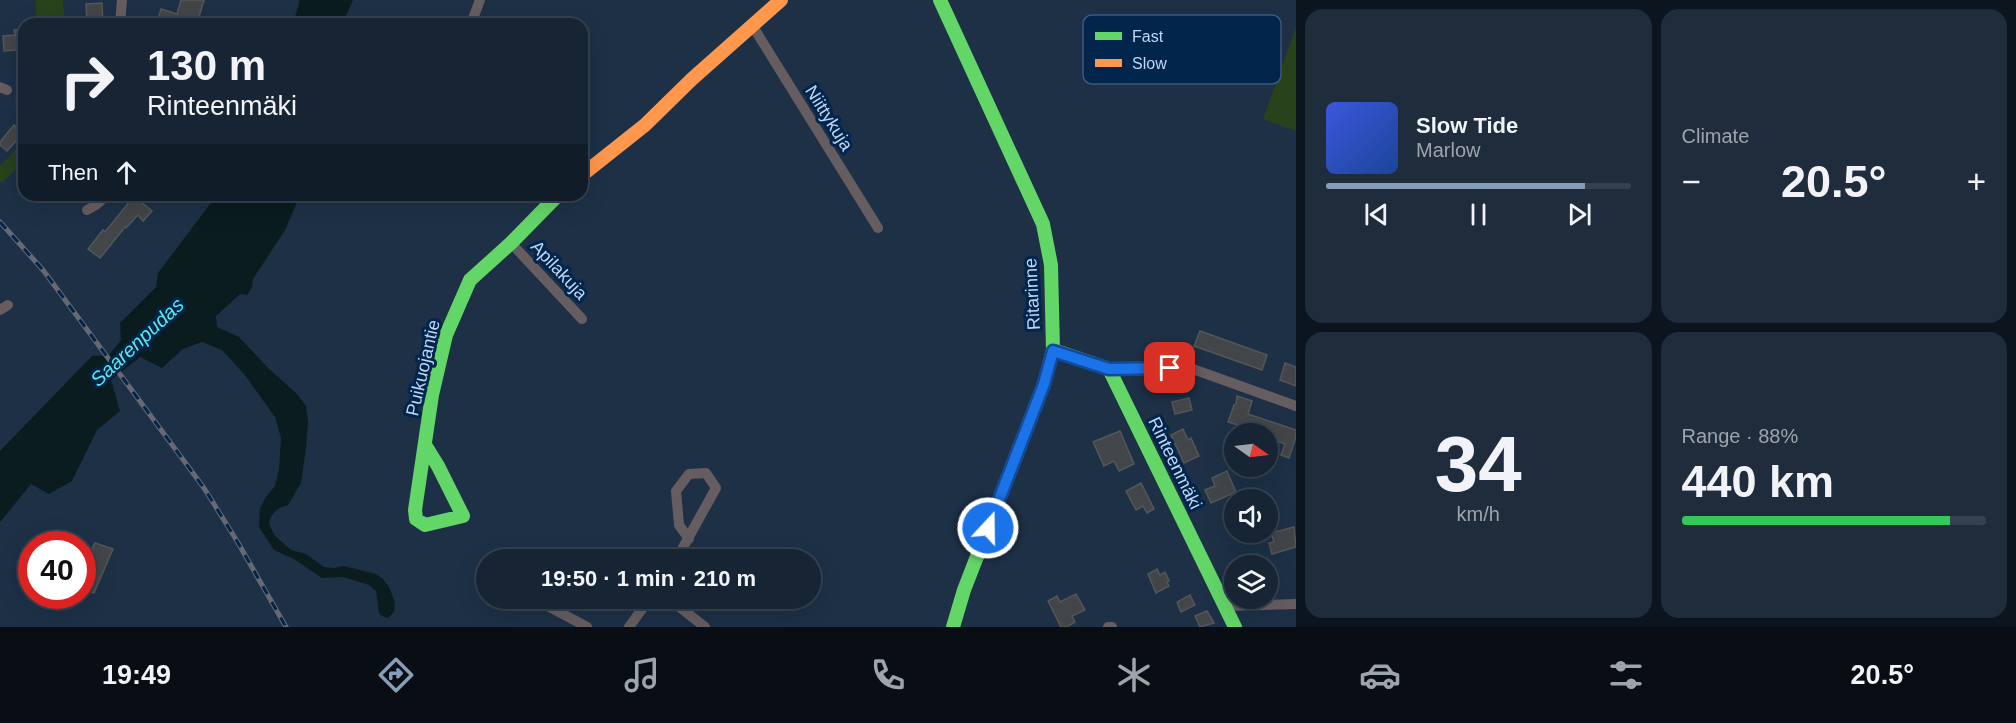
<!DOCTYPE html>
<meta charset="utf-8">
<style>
body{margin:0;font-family:Arial,sans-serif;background:#1f2c3c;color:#f1f3f6;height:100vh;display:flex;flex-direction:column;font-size:22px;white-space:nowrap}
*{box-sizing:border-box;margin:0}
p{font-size:20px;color:#9ea4ac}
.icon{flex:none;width:33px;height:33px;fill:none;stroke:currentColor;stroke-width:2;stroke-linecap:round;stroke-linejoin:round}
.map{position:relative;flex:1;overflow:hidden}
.side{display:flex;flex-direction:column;gap:9px;padding:9px;background:#0c141d;width:720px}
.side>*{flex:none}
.top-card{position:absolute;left:18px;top:18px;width:570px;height:183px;border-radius:18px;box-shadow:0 6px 24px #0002,0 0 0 2px #35414f;background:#162434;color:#f1f3f6;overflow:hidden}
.needle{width:39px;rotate:104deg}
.buttons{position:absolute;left:1224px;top:423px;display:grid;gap:12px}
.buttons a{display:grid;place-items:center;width:54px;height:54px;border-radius:50%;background:#162434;box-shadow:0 6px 24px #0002,0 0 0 2px #35414f;font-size:30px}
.speed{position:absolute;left:18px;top:531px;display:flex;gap:12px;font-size:30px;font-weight:700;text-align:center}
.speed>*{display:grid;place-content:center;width:78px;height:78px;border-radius:50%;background:#162434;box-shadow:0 6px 24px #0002,0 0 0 2px #35414f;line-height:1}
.speed .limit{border:9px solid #d22;background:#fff;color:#111}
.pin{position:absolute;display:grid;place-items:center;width:51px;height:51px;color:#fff;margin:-26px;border-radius:12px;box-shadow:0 3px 9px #0006}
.me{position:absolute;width:66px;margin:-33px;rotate:21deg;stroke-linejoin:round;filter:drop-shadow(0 0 4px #0008)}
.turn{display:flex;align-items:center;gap:21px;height:126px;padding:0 30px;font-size:27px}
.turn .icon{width:78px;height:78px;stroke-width:2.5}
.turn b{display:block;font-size:42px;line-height:51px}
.then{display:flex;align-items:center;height:57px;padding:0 30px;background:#0003;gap:12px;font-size:22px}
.big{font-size:45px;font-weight:700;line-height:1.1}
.side .tile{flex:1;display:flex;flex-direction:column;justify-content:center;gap:9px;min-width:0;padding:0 21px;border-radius:18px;background:#1f2c3c}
.side .dial{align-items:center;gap:0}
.dial b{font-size:78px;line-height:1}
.song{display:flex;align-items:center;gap:18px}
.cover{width:72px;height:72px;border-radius:9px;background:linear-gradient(135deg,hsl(230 70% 55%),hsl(220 70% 35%))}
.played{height:6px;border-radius:3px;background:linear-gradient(90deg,#869db8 85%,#35414f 85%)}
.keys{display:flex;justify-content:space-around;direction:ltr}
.heat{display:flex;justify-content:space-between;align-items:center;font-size:33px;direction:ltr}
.charge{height:9px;border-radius:4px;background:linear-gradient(90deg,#34c759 88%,#35414f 0)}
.side .tiles{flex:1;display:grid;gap:9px;grid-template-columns:repeat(2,1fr)}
.trip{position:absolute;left:476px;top:549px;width:345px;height:60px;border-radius:30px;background:#162434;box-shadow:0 6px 24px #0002,0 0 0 2px #35414f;font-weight:700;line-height:60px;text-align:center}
.dock{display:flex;height:96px;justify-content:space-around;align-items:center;background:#090e15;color:#9ea4ac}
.dock .icon{width:42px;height:42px}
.dock .current{color:#869db8}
.dock b{font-size:27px;color:#f1f3f6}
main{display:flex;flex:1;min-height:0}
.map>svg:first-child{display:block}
.green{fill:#28421c}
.water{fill:#0a1c1e}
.building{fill:#424648;stroke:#545757;stroke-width:1.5}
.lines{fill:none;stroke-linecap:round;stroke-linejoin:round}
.street{stroke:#665d61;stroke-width:10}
.fast{stroke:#63d668;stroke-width:14}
.slow{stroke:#ff974d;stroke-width:14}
.rail-casing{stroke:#676873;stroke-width:5}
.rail{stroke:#02254b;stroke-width:3;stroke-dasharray:9;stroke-linecap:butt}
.route-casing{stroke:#114b97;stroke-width:15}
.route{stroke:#1a73e8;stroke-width:10}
.labels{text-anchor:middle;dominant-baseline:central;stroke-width:6;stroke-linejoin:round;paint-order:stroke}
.street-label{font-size:18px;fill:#bed7f6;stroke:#02254b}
.water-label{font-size:20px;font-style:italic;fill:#5aeae8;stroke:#02254b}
.key{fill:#02254b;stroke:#3a5a7e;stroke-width:1.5}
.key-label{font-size:16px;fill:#bed7f6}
</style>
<main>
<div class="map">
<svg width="1296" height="627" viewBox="0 0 1296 627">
<rect width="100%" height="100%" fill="#1d3046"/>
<g class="green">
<polygon points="36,0 63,0 65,24 36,24"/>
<polygon points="1296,27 1296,131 1263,119"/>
<polygon points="24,72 24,112 15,106 17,73"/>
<polygon points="24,141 24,161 2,183 0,181 0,166"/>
</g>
<g class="water">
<polygon points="300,0 353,0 342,24 293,24"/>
<path d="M217 195H300L285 230 253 279 252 287 247 295 240 294 216 316 217 327 239 337 267 367 297 394 306 406 308 422 306 448 301 483 288 505C277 508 272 512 269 523L274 535 291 550 306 554 324 567 334 568 344 566 376 574 383 579 389 587 395 602 394 612 388 618 382 616 379 613 376 591 369 585 343 577 322 578 294 559 274 550 268 541 259 527 260 509 265 498 275 486 279 469 281 438 275 417 244 374 222 350 202 342 183 349 162 368 140 357 111 380 120 411 97 430 72 481 49 494 31 484 0 522V451L92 356 109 355 121 340 120 323 156 287 158 273Z"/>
</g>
<g class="building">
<polygon points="181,0 204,0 197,24 174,24 158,19 161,9 177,14"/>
<polygon points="102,3 103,24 87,24 86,4"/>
<polygon points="24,29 24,49 4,51 3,36 15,35 14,30"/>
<polygon points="14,125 23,133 7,151 0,145 0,142"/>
<polygon points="134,196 152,211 143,221 138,215 126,228 125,227 100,258 88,249 103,230 105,232"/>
<polygon points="1200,331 1267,355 1262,370 1194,346"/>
<polygon points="1285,363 1296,367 1296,386 1280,380"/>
<polygon points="1237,396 1252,401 1248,414 1296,430 1296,437 1289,458 1281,455 1285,444 1269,438 1270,436 1268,434 1228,422 1234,405 1236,404"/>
<polygon points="1189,398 1192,410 1175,414 1172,402"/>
<polygon points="1183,429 1188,440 1191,438 1199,456 1184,463 1171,435"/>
<polygon points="1120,431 1134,464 1119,471 1114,461 1104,466 1093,442"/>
<polygon points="1227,471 1236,492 1211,503 1205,490 1215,486 1212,478"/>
<polygon points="1141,483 1154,509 1147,513 1143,506 1136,510 1126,491"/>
<polygon points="1294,527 1296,547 1272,554 1269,543 1274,542 1271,533"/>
<polygon points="95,543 113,549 94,593 82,587 82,567"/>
<polygon points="1157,569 1160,575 1165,572 1169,581 1167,582 1169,586 1156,593 1148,574"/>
<polygon points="1076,594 1085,610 1072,616 1075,622 1067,627 1061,627 1048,601 1057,596 1060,602"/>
<polygon points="1190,595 1195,605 1181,612 1177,602"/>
<polygon points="1207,611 1214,623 1200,627 1195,616"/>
</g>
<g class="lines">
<g class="street">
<polyline points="120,24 122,0"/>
<polyline points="471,24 480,0"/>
<polyline points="752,25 878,228"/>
<polyline points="0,87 7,90"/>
<polyline points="87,210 96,205 107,195"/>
<polyline points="511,243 582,319"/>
<polyline points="0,310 8,305"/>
<polyline points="1109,369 1190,368 1296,406"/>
<polyline points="676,560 716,488 706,473 689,474 676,491 679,525 689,539"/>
<polyline points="533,598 587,627"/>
<polyline points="668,598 705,627"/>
<polyline points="1225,606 1296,604"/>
<polyline points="629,627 650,598"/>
<polyline points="1108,627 1112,627"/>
</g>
<g class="fast">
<polyline points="940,0 1043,224 1051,265 1053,350 1044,384 964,590 953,627"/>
<polyline points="1053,350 1109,369 1235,627"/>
<polyline points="425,445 438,466 463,516 425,525 416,519 415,510 432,395 446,335 470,280 511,243 558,195"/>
</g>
<polyline class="slow" points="582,175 645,125 692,79 781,0"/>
<g class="rail-casing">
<polyline id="rail" points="0,222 43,270 204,488 237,541 286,627"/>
</g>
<use href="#rail" class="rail"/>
</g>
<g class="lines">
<g class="route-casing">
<polyline id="route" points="988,528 1044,384 1053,351 1109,369 1170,368"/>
</g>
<use href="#route" class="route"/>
</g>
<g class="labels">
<g class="street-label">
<text transform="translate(829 118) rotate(58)">Niittykuja</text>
<text transform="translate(559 270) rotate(47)">Apilakuja</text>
<text transform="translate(1032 294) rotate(-93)">Ritarinne</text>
<text transform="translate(423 368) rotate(-77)">Puikuojantie</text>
<text transform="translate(1175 463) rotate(64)">Rinteenmäki</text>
</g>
<g class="water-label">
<text transform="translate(137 342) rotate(-43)">Saarenpudas</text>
</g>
</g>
<rect x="1083" y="15" width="198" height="69" rx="9" class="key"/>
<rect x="1095" y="32" width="27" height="8" fill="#63d668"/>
<rect x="1095" y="59" width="27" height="8" fill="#ff974d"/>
<g class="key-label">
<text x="1132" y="42">Fast</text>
<text x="1132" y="69">Slow</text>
</g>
</svg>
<div class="buttons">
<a><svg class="needle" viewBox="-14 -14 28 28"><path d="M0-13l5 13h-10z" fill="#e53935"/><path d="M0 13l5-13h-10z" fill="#9ea4ac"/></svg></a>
<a><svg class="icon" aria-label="sound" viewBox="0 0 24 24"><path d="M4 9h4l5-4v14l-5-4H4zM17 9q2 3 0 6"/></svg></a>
<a><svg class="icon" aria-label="layers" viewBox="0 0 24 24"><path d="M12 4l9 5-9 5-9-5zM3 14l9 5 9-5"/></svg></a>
</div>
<div class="speed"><div class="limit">40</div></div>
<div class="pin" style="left:1170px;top:368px;background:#d93025"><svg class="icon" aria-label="arrive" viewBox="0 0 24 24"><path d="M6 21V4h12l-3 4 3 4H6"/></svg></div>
<svg class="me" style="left:988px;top:528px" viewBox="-20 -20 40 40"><circle r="17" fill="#1a73e8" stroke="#fff" stroke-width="3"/><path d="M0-11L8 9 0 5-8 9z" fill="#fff"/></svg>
<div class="trip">19:50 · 1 min · 210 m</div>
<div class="top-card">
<div class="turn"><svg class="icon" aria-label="right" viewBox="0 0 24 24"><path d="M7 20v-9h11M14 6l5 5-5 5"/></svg><div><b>130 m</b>Rinteenmäki</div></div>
<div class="then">Then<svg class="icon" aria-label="ahead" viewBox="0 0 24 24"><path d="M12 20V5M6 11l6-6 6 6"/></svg></div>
</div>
</div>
<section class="side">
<div class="tiles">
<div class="tile">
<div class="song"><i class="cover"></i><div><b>Slow Tide</b><p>Marlow</p></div></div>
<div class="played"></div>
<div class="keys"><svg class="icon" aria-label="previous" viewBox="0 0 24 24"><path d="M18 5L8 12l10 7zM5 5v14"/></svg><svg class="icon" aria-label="pause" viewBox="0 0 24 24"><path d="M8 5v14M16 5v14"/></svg><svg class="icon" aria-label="next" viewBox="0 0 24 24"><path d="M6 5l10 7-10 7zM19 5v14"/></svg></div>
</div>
<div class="tile"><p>Climate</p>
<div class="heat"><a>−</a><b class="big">20.5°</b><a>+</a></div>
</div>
<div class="tile dial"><b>34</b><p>km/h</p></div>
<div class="tile"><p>Range · 88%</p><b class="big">440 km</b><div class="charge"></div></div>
</div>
</section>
</main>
<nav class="dock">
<b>19:49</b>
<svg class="icon current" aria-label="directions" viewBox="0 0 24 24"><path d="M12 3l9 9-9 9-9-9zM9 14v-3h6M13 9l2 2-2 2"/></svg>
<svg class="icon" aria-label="music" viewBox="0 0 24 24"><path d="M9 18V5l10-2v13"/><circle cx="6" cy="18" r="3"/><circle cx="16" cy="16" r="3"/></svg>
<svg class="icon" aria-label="phone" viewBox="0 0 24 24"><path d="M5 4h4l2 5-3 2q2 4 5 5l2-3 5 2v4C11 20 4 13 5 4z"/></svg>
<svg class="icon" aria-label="climate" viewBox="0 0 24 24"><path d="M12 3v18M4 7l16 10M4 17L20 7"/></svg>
<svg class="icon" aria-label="car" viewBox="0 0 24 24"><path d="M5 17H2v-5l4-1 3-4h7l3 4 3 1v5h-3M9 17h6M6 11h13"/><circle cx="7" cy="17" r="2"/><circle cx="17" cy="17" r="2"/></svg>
<svg class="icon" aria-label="filters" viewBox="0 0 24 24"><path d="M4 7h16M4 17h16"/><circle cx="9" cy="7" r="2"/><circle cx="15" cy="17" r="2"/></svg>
<b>20.5°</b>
</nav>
